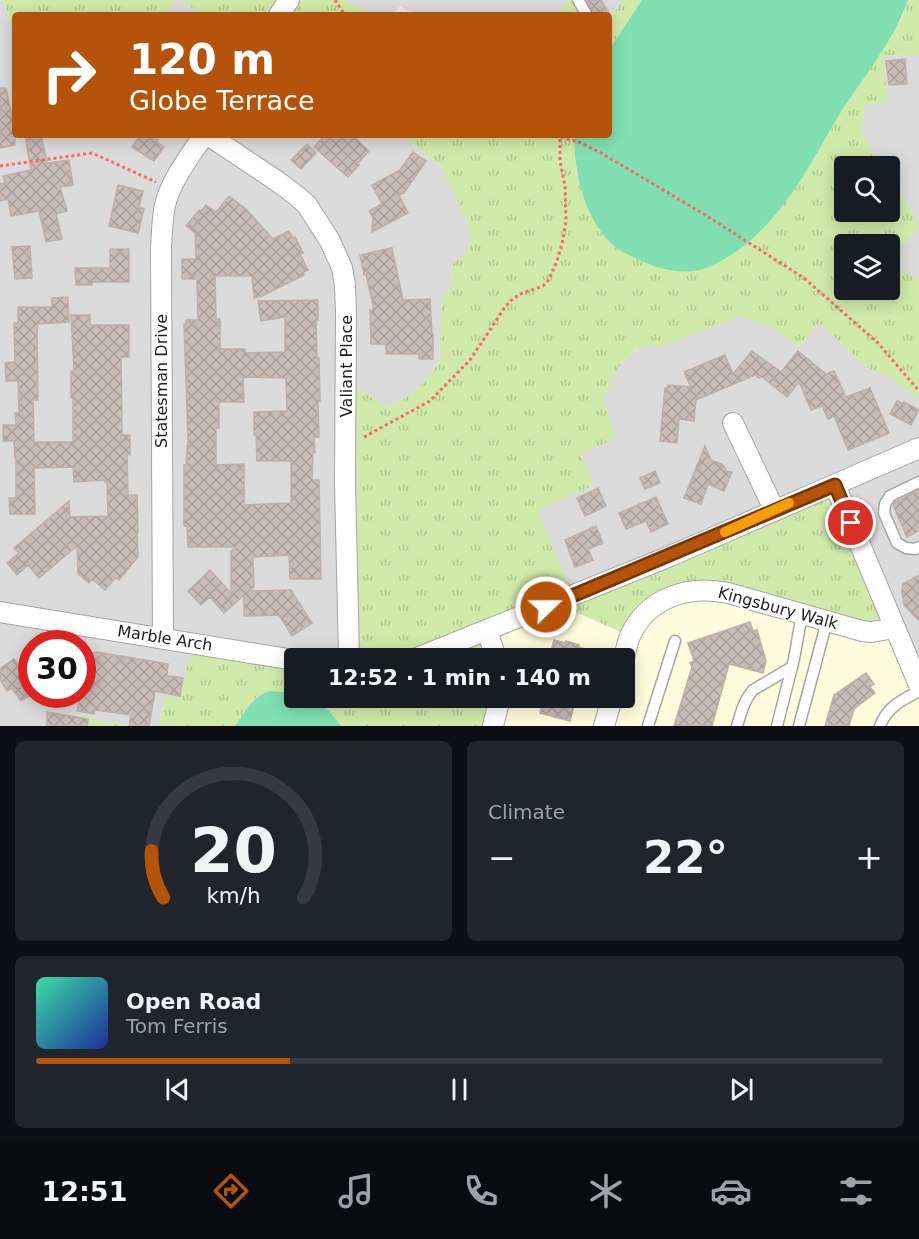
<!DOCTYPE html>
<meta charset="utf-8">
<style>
body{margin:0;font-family:"DejaVu Sans",sans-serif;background:#20242c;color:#f1f3f6;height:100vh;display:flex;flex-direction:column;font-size:22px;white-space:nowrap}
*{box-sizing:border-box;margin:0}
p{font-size:20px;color:#9ea1a6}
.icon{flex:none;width:33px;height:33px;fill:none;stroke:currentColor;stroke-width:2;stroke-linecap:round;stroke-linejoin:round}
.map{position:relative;height:726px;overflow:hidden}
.panel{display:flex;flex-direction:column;gap:15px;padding:15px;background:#0d0f14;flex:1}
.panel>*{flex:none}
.banner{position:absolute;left:12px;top:12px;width:600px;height:126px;border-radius:6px;box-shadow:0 3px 15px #0003;background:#b45309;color:#fff;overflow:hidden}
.buttons{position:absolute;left:834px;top:156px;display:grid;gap:12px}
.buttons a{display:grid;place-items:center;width:66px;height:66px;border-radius:6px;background:#171b24;box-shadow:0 3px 15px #0003;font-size:30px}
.speed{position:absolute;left:18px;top:630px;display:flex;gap:12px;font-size:30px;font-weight:700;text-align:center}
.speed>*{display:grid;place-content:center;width:78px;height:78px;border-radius:50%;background:#171b24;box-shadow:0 3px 15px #0003;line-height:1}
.speed .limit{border:9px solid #d22;background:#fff;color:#111}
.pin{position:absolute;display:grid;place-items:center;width:51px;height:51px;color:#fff;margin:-26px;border:3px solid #fff;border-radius:50%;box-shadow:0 2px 6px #0007}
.me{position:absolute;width:66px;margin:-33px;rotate:68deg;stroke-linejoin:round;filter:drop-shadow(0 0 4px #0008)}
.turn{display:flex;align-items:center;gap:21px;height:126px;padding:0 18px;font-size:27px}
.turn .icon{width:78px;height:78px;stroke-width:2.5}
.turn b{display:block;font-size:42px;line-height:51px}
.big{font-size:45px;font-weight:800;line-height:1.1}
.panel .tile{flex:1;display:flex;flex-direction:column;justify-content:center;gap:9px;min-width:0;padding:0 21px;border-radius:9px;background:#20242c}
.panel .dial{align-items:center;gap:0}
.dial svg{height:156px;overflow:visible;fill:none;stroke:#363941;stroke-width:7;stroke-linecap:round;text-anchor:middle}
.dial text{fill:#f1f3f6;stroke:none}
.song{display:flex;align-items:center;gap:18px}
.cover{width:72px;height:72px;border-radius:9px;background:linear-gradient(135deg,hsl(160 70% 55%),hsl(230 70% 35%))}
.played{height:6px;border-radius:3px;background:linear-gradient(90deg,#b45309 30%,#363941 30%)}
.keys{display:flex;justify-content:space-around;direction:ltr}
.heat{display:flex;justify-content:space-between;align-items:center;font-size:33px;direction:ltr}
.panel .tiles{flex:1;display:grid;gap:15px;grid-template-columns:1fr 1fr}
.tile:last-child{grid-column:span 2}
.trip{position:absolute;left:284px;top:648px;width:351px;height:60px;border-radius:6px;background:#171b24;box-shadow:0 3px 15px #0003;font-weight:800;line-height:60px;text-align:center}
.dock{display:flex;height:96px;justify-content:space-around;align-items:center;background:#090b0e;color:#9ea1a6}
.dock .icon{width:42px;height:42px}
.dock .active{color:#b45309}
.dock b{font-size:27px;color:#f1f3f6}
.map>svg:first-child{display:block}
.residential{fill:#dcdbdb;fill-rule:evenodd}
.education{fill:#fffcdd}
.grass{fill:url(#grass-tufts);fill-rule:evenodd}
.pitch{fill:#80e0b1}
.building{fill:url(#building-cross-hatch);stroke:#c1afa6;stroke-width:1.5;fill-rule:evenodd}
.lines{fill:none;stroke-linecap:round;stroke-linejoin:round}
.lane-casing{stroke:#a5a5a5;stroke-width:13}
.street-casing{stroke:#a5a5a5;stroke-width:22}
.path{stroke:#fc6968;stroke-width:3;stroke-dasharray:3 3;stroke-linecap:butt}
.lane{stroke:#fff;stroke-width:10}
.street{stroke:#fff;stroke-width:20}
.route-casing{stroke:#753606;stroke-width:15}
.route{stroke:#b45309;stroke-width:10}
.slow{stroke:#f59e0b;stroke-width:10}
.labels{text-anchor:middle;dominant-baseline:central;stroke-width:4.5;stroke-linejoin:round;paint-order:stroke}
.street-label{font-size:16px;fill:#1e1e1e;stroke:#fff}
</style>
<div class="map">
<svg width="919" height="726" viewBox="0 0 919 726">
<defs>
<pattern id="grass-tufts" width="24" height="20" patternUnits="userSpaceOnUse" patternTransform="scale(1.5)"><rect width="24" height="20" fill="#cfeaa9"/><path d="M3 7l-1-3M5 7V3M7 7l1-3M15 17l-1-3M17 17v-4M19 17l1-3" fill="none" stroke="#b1c891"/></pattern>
<pattern id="building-cross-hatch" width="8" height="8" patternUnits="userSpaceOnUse" patternTransform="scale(1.5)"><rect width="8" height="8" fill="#c7bcb7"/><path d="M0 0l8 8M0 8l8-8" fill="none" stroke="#aaa19d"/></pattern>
</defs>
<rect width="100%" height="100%" fill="#efeae4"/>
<g class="residential">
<path d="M0 0H3L15 37V135H400L436 161 441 167 465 216 471 234 470 244 468 251 452 265 451 289 442 296 439 361 425 381 412 394 387 408 361 390 348 658H294L181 699 164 696 160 726H129L76 716V726H0ZM32 644H82V694H32Z"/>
<polygon points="176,0 181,0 202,15 166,15"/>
<polygon points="347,0 568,0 558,15 416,15 400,6 392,15 374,15 349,3"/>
<polygon points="583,0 622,0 609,19 609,15 593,15"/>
<polygon points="919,55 919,224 890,175 890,166 883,166 862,135 865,104 888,103 882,56"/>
<polygon points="919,226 919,280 894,265 899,252"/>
<polygon points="739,317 773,328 798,347 819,323 865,366 894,380 919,399 919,682 573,596 538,511 593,485 581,454 615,438 604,400 615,372 628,355 644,345 650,345 662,347 692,334"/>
</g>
<polygon class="education" points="685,594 896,628 919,682 919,726 494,726 500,698 624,698 624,658 497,658 488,630 573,596 639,626"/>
<g class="grass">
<polygon points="3,0 176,0 166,15 15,15 15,37"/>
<polygon points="181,0 347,0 349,3 374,15 202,15"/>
<polygon points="568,0 583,0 593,15 558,15"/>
<polygon points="622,0 642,0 609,50 609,20"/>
<path d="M908 0H919V55L883 56 888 103 865 105 862 135 883 166H844V212H890V175L919 224V226L899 252 894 265 919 280V399L894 380 865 366 819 323 798 347 773 328 739 317 692 334 662 347 650 345 636 349 628 355 615 372 604 400 616 438 581 454 593 485 538 511 573 596 836 485 896 628 728 594 672 598 632 637 571 610 573 597 488 630 497 658H348L345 388 361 390 388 408 412 394 425 381 437 365 439 361 442 296 451 289 452 265 467 251 471 234 465 216 441 167 436 161 400 135H575L576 171 589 211 600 231 614 247 666 269 692 271 711 266 813 161 838 117 902 18ZM844 244H890V290H844Z"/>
<path d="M192 643 294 660V694C256 686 255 698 235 726H160L164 696 181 698Z"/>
<polygon points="309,698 500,698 494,726 341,726 324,706"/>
<polygon points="76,715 129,726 76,726"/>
</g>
<g class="pitch">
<path d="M642 0H908C893 43 862 78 838 117 829 131 822 146 813 160 791 197 764 236 726 258 716 264 705 270 692 271 668 274 644 263 623 252 588 233 572 172 575 135H609V50Z"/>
<path d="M271 691 291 693 294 694V698C299 698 304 697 309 698 322 700 333 716 341 726H235C245 712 254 694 271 691Z"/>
</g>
<g class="building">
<polygon points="587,0 601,0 610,15 594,15"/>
<polygon points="905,59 907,84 889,85 886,61"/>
<polygon points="0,88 6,88 15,130 15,145 0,148"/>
<polygon points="25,135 41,135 47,163 69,160 73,185 60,187 67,211 56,214 62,239 46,242 39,211 11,216 8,199 0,201 0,184 5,183 3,176 31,170"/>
<polygon points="140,135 161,135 156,142 164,147 154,161 132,147"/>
<polygon points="325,135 352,135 369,151 357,164 359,165 348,177 314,147"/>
<polygon points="307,144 316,153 301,169 291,160"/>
<polygon points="413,152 426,161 404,193 399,195 408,213 372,232 373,217 369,211 382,204 372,185 400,170"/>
<polygon points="118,185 143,191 139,207 144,209 138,233 109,226"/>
<path d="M229 196 246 209 273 239 289 231 293 238 295 237 303 253 300 254 308 270 303 272 304 275 262 296 254 298 252 276H215L216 319H220V349H245V353L285 352V317L261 321 258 301 318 300V320H316L317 358H319L320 401H318L319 437H314L315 452H313L312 480H319L321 579H290L289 555 253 557 254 587 249 591 291 590 312 623 292 636 279 615 244 616V595L224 613 210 597 201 605 188 591 210 570 231 593V551L236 547H188L187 526H184V465H186L188 439 184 324H186V320H198L197 279H182V259H196L195 233 186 226 199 210 201 211 206 205 216 212ZM243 377 286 378 287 411 254 412V435H256L257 461H291V503L244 505V464L216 465V428H219V402H244Z"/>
<polygon points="30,246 32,278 15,279 12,247"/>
<polygon points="392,248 403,300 430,299 432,334 433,334 433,359 419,359 419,354 386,354 386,344 371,344 370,310 374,310 366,274 364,275 360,255"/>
<polygon points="110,249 129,249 129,282 92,282 92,285 76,285 75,268 110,268"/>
<polygon points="68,297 69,322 37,324 38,400 33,400 34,442 73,442 73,398 71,398 71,371 74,371 71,315 90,315 90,325 129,325 129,357 121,357 122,435 130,435 130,455 127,454 128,495 137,495 138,532 137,532 138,557 119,580 116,577 105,590 92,579 89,583 78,574 77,546 39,578 28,565 17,575 7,563 19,553 14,548 69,501 70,517 108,516 107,482 105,482 105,480 74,482 73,467 34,468 35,514 10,514 9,498 16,498 16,458 15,458 14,441 3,441 3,425 16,425 15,413 19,413 18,381 6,381 5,363 14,362 15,360 14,323 18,323 18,307 52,307 52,298"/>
<polygon points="752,351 781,372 798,351 826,374 834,371 846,397 870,388 889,433 848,450 834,416 828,419 822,406 811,410 799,382 787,397 761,376 759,378 755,375 696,400 694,421 679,419 677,443 660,441 665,388 668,388 668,385 691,387 684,372 725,355 733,374"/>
<polygon points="897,401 904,404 904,402 919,410 911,425 890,414"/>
<polygon points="705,446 711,460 721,464 724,466 726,471 732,472 724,491 708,484 701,504 684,498"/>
<polygon points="655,471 660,483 645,489 640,478"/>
<polygon points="598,488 606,506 585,516 577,498"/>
<polygon points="919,490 919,531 907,537 893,505 895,502"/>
<polygon points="656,497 668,524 651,532 646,521 626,529 619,513"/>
<polygon points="596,526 603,543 588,549 593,560 575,567 565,540"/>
<polygon points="919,575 919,621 904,605 902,592 903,584"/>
<polygon points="750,622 753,631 757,630 766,661 763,673 729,664 712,726 674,726 692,667 690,663 694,661 688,643"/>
<polygon points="554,640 565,643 566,641 579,645 578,647 603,654 602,658 549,658"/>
<polygon points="82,651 96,653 96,652 168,664 167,676 183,678 180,696 155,691 149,726 129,726 131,715 95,710 94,714 77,711 80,694 82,694"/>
<polygon points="14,659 21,668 32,660 32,694 21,701 12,688 7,691 0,679 1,668"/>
<polygon points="866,673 874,684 870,687 875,693 854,709 849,726 825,726 834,695"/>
<polygon points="544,698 576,698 570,721 540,713"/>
<polygon points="47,712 88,719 87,726 47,726"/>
</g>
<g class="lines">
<g class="lane-casing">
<g id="lane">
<polyline points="578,0 587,15"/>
<polyline points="919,482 890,496 885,504 884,513 897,543 906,548 915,549 919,547"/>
<polyline points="648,726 675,641"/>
<path d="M737 726C741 713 744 700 753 690L792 667"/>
<polyline points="777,726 794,659 802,614"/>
<polyline points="799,726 827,621"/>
<path d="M880 726C887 707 902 700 919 691"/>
</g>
</g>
<g class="street-casing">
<g id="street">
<polyline points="279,15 289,0"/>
<polyline points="208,135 277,181 297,196 307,205 330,241 342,268 345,285 346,313 345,483 349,658"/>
<polyline points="733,423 774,509"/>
<polyline points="835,485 919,685"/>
<polyline points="0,612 294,660"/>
<polyline points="487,630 496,658"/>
<path d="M163 637 161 248C162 234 162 219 165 205 171 180 190 156 204 135"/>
<polyline points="417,658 668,557 919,448"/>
<path d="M624 658C626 651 627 643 630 636 648 597 688 585 728 593L862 631 871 632 895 628"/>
<polyline points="493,726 500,698"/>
<polyline points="604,726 612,698"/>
</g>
</g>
<g class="path">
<polyline points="335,0 345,15"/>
<polyline points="537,135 560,137 579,142 601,153 702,213 804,278 878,343 919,391"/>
<polyline points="0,166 92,153 156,182"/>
<polyline points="364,437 430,401 470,360 503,310 510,301 520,294 543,286 548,281 557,261 562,244 566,221 565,186 560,161 560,136"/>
</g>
<use href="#lane" class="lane"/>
<use href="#street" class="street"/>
</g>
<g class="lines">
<g class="route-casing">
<polyline id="route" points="546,607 835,485 851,523"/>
</g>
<use href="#route" class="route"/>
<polyline class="slow" points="725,532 789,503"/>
</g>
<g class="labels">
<g class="street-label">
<text transform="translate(346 366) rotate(-90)">Valiant Place</text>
<text transform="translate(161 381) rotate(-90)">Statesman Drive</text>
<text transform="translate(778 608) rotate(15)">Kingsbury Walk</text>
<text transform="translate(165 638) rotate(9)">Marble Arch</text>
</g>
</g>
</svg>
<div class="buttons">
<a><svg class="icon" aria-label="search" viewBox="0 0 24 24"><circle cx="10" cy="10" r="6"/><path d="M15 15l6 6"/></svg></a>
<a><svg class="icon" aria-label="layers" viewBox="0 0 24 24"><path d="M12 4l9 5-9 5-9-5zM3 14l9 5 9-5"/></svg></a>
</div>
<div class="speed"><div class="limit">30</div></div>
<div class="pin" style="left:851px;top:523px;background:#d93025"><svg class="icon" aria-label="arrive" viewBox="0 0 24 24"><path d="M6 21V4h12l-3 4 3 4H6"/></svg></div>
<svg class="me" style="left:546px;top:607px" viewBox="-20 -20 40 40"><circle r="17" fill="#b45309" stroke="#fff" stroke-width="3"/><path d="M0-11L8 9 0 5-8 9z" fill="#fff"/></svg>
<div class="trip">12:52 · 1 min · 140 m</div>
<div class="banner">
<div class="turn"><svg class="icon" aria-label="right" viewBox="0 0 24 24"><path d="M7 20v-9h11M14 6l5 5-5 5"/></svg><div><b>120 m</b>Globe Terrace</div></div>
</div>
</div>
<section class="panel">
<div class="tiles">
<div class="tile dial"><svg viewBox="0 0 100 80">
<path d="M14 69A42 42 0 1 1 86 69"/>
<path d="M14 69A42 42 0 0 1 8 45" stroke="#b45309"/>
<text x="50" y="56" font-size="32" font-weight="700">20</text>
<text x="50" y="72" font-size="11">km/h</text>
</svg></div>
<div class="tile"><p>Climate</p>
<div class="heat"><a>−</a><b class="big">22°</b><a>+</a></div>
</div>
<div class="tile">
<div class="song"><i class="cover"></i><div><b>Open Road</b><p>Tom Ferris</p></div></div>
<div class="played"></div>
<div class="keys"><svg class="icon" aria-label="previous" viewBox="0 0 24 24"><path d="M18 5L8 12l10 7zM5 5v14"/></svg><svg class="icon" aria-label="pause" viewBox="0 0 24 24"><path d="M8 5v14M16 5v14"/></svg><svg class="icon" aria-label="next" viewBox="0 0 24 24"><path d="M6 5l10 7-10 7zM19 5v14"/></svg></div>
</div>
</div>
</section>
<nav class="dock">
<b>12:51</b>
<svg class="icon active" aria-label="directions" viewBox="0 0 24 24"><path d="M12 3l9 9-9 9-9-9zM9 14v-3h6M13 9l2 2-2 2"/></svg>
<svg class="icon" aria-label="music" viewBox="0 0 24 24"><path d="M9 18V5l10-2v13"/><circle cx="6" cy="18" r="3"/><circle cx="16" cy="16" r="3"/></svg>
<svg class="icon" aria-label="phone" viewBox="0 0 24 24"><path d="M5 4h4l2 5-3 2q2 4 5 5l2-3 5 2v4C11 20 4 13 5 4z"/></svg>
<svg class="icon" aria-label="climate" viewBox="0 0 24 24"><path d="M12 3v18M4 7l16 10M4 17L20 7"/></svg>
<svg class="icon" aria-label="car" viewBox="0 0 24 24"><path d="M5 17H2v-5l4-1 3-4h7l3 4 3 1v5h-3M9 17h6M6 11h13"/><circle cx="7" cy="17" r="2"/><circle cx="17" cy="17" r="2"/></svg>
<svg class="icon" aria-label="filters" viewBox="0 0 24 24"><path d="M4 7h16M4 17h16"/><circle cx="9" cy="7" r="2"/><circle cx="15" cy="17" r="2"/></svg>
</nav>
